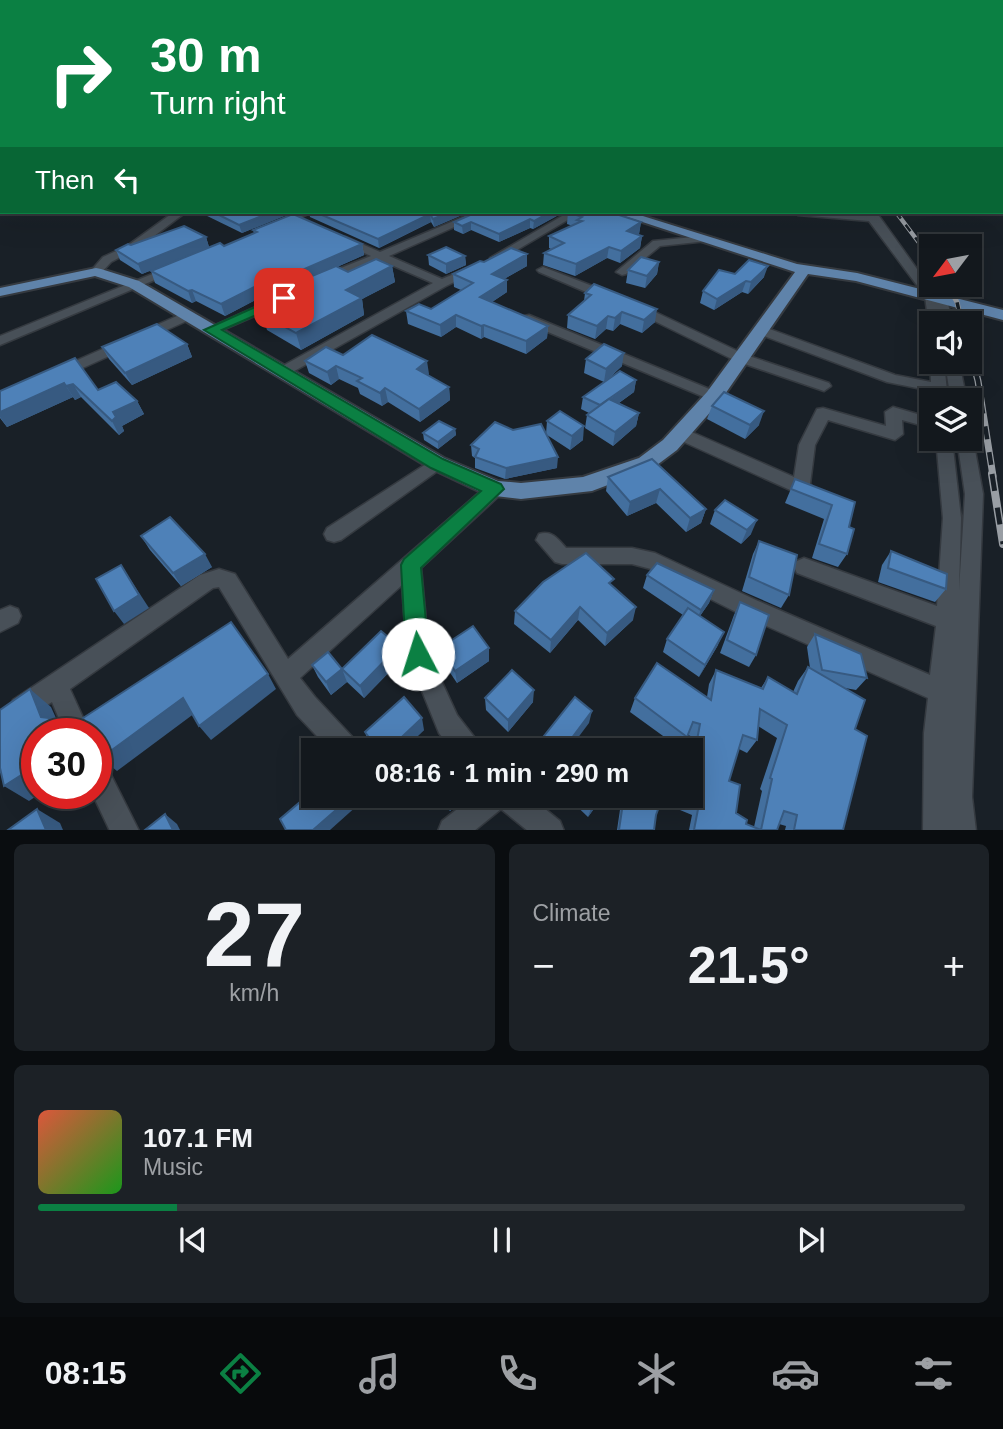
<!DOCTYPE html>
<meta charset="utf-8">
<style>
body{margin:0;font-family:Helvetica,sans-serif;background:#1c2126;color:#f1f3f6;height:100vh;display:flex;flex-direction:column;font-size:26px;white-space:nowrap}
*{box-sizing:border-box;margin:0}
p{font-size:23px;color:#9da0a4}
.icon{flex:none;width:38px;height:38px;fill:none;stroke:currentColor;stroke-width:2;stroke-linecap:round;stroke-linejoin:round}
.map{position:relative;height:830px;overflow:hidden}
.panel{display:flex;flex-direction:column;gap:14px;padding:14px;background:#0a0d10;flex:1}
.panel>*{flex:none}
.hud{position:absolute;left:0px;top:0px;width:1004px;height:214px;box-shadow:0 7px 28px #0002,0 0 0 2px #32373b;background:#0b8043;color:#fff;overflow:hidden}
.needle{width:46px;rotate:238deg}
.tools{position:absolute;left:919px;top:234px;display:grid;gap:14px}
.tools a{display:grid;place-items:center;width:63px;height:63px;border-radius:0px;background:#13181d;box-shadow:0 7px 28px #0002,0 0 0 2px #32373b;font-size:35px}
.speed{position:absolute;left:21px;top:718px;display:flex;gap:14px;font-size:35px;font-weight:700;text-align:center}
.speed>*{display:grid;place-content:center;width:91px;height:91px;border-radius:50%;background:#13181d;box-shadow:0 7px 28px #0002,0 0 0 2px #32373b;line-height:1}
.speed .limit{border:10px solid #d22;background:#fff;color:#111}
.pin{position:absolute;display:grid;place-items:center;width:60px;height:60px;color:#fff;margin:-30px;border-radius:14px;box-shadow:0 4px 10px #0006}
.me{position:absolute;width:77px;margin:-38px;rotate:355deg;stroke-linejoin:round;filter:drop-shadow(0 0 5px #0008)}
.turn{display:flex;align-items:center;gap:24px;height:147px;padding:0 35px;font-size:32px}
.turn .icon{width:91px;height:91px;stroke-width:2.5}
.turn b{display:block;font-size:49px;line-height:60px}
.then{display:flex;align-items:center;height:66px;padding:0 35px;background:#0003;gap:14px;font-size:26px}
.big{font-size:52px;font-weight:800;line-height:1.1}
.panel .widget{flex:1;display:flex;flex-direction:column;justify-content:center;gap:10px;min-width:0;padding:0 24px;border-radius:10px;background:#1c2126}
.panel .dial{align-items:center;gap:0}
.dial b{font-size:91px;line-height:1}
.song{display:flex;align-items:center;gap:21px}
.cover{width:84px;height:84px;border-radius:10px;background:linear-gradient(135deg,hsl(10 70% 55%),hsl(120 70% 35%))}
.played{height:7px;border-radius:4px;background:linear-gradient(90deg,#0b8043 15%,#32373b 15%)}
.keys{display:flex;justify-content:space-around;direction:ltr}
.heat{display:flex;justify-content:space-between;align-items:center;font-size:38px;direction:ltr}
.panel .tiles{flex:1;display:grid;gap:14px;grid-template-columns:1fr 1fr}
.widget:last-child{grid-column:span 2}
.trip{position:absolute;left:301px;top:738px;width:402px;height:70px;border-radius:0px;background:#13181d;box-shadow:0 7px 28px #0002,0 0 0 2px #32373b;font-weight:800;line-height:70px;text-align:center}
.dock{display:flex;height:112px;justify-content:space-around;align-items:center;background:#080a0c;color:#9da0a4}
.dock .icon{width:49px;height:49px}
.dock .on{color:#0b8043}
.dock b{font-size:32px;color:#f1f3f6}
.map>svg:first-child{display:block}
.lines{fill:none;stroke-linecap:round;stroke-linejoin:round}
.minor-casing{stroke:#353a40;stroke-width:3}
.major-casing{stroke:#353a40;stroke-width:4}
.minor{fill:#485058;fill-rule:evenodd}
.major{fill:#5f83aa;fill-rule:evenodd}
.rail-far3-casing{stroke:#999ea4;stroke-width:4.5}
.rail-far2-casing{stroke:#999ea4;stroke-width:5}
.rail-far1-casing{stroke:#999ea4;stroke-width:7}
.rail-casing{stroke:#999ea4;stroke-width:8}
.rail-far3{stroke:#192027;stroke-width:2.5;stroke-dasharray:8;stroke-linecap:butt}
.rail-far2{stroke:#192027;stroke-width:3.5;stroke-dasharray:10;stroke-linecap:butt}
.rail-far1{stroke:#192027;stroke-width:4.5;stroke-dasharray:13;stroke-linecap:butt}
.rail{stroke:#192027;stroke-width:5;stroke-dasharray:17;stroke-linecap:butt}
.wall{fill:#436f9e;fill-rule:evenodd}
.shaded-wall{fill:#375a81}
.building{fill:#4e81b8;stroke:#375a81;stroke-width:2;fill-rule:evenodd}
.route{fill:#0b8043;stroke:#07532c;stroke-width:2}
</style>
<div class="map">
<svg width="1003" height="831" viewBox="0 0 1003 831">
<rect width="100%" height="100%" fill="#192027"/>
<g class="lines">
<g class="minor-casing">
<g id="minor">
<polygon points="174,212 186,212 141,246 111,262 100,274 92,274 90,272 103,257 127,246"/>
<polygon points="300,212 313,212 284,225 275,223"/>
<polygon points="475,212 488,212 389,256 442,279 473,266 477,267 477,271 446,286 289,374 279,374 277,371 279,368 433,283 380,260 329,282 321,282 321,276 371,256 338,241 338,237 346,237 380,252"/>
<polygon points="569,212 581,212 500,260 490,258"/>
<polygon points="793,212 865,214 863,212 873,212 879,216 937,297 946,296 953,324 931,324 929,327 925,296 869,221 798,215"/>
<polygon points="703,236 707,237 707,241 660,246 626,274 622,275 616,272 653,241"/>
<polygon points="172,266 176,267 176,271 0,345 0,336"/>
<polygon points="543,267 613,294 615,297 609,301 605,300 539,272 537,270"/>
<polygon points="305,285 309,286 309,292 216,333 211,334 204,330"/>
<polygon points="636,303 746,355 829,383 831,386 824,391 736,361 632,310 632,304"/>
<polygon points="186,312 191,313 191,319 65,376 60,377 53,373 55,370"/>
<polygon points="529,315 719,393 722,396 714,401 709,399 524,322 524,316"/>
<polygon points="761,326 895,375 931,382 930,362 944,362 948,401 932,401 932,391 887,382 756,333 756,327"/>
<polygon points="945,362 959,362 967,401 951,401"/>
<polygon points="893,407 931,418 931,428 902,420 903,434 895,440 828,420 815,445 810,484 817,491 814,496 808,498 675,438 673,434 681,428 687,430 794,477 799,445 817,409 823,408 886,426 885,412"/>
<path d="M970 435 973 439 983 494 972 797 976 831H923L924 733 928 698 742 615 651 569 632 564H562L555 562 536 540 539 534C552 530 558 539 566 548H632L655 553 758 601 930 675 936 626 797 573 794 567 797 561 804 558 937 606 943 518 936 439H952L961 518 959 591 965 494 957 439H970Z"/>
<polygon points="437,457 443,459 446,463 443,467 341,540 334,542 327,540 324,534 327,528"/>
<polygon points="495,482 501,484 504,489 501,494 421,568 429,654 457,715 478,742 482,751 453,751 439,733 407,654 402,585 300,678 315,697 357,742 361,751 331,751 297,715 219,587 213,588 70,689 90,733 65,733 52,702 22,721 13,718 10,709 13,700 200,575 219,569 235,574 288,659 489,484"/>
<polygon points="10,606 18,609 21,616 18,623 0,632 0,610"/>
<polygon points="96,759 105,763 139,831 110,831 92,793 96,793"/>
<polygon points="474,796 529,796 560,821 564,831 528,831 501,809 474,831 438,831 442,821"/>
</g>
</g>
<g class="major-casing">
<polygon id="major" points="612,212 630,212 797,264 857,273 1003,310 1003,320 856,281 808,274 721,400 677,450 653,468 592,491 521,499 487,495 430,468 129,287 95,276 0,296 0,288 96,268 101,269 139,281 444,458 498,481 521,483 583,477 639,458 663,440 707,392 795,272"/>
</g>
<use href="#minor" class="minor"/>
<use href="#major" class="major"/>
<g class="rail-far3-casing">
<polyline id="rail-far3" points="896,212 926,252"/>
</g>
<g class="rail-far2-casing">
<g id="rail-far2">
<polyline points="924,250 931,260"/>
<polyline points="947,285 957,302 962,324"/>
</g>
</g>
<g class="rail-far1-casing">
<polyline id="rail-far1" points="970,350 978,381 993,476"/>
</g>
<g class="rail-casing">
<polyline id="rail" points="992,474 1003,544"/>
</g>
<use href="#rail-far3" class="rail-far3"/>
<use href="#rail-far2" class="rail-far2"/>
<use href="#rail-far1" class="rail-far1"/>
<use href="#rail" class="rail"/>
</g>
<g class="wall">
<polygon points="199,212 294,212 242,233"/>
<polygon points="309,212 469,212 434,227 431,222 379,248 310,217"/>
<polygon points="477,212 564,212 533,229 530,228 499,242 471,230 463,234 454,230 454,222"/>
<polygon points="568,212 620,212 619,215 641,222 639,234 638,235 642,236 640,248 620,263 607,258 575,276 543,265 544,253 551,249 549,248 549,236 573,226 567,224"/>
<polygon points="253,230 362,244 364,255 337,267 348,272 392,266 395,282 362,299 364,315 301,350 267,330 262,314 286,302 283,291 273,295 269,293 225,316 196,301 192,303 155,283 151,271 224,246 254,233"/>
<polygon points="206,237 209,247 142,274 120,260 116,250 131,245"/>
<polygon points="527,254 527,266 504,279 507,292 492,302 548,326 547,338 526,354 484,337 481,339 456,327 441,337 408,324 406,311 431,309 461,290 454,287 453,274 484,262"/>
<polygon points="428,255 465,256 466,265 446,274 429,265"/>
<polygon points="659,262 657,274 645,288 626,283 628,270"/>
<polygon points="735,274 764,277 748,294 742,292 714,310 700,303 703,291"/>
<polygon points="585,293 655,322 642,333 620,324 613,331 606,329 595,339 567,328 568,315 584,301"/>
<polygon points="187,344 192,357 132,385 109,359 102,347"/>
<polygon points="343,355 429,374 428,375 449,387 450,400 420,422 388,402 382,406 360,394 358,388 339,379 331,385 309,373 305,361"/>
<polygon points="75,358 98,390 137,401 144,414 122,426 124,431 119,435 81,397 75,400 73,397 7,427 0,418 0,391"/>
<polygon points="586,359 622,366 605,382 636,380 634,392 619,403 639,413 636,426 613,446 585,428 587,415 589,413 581,409 583,397 604,382 584,373"/>
<polygon points="712,406 759,425 745,439 707,419"/>
<polygon points="547,421 583,440 570,450 547,435 557,468 505,479 475,468 475,458 472,456 471,445 513,430 546,434"/>
<polygon points="455,429 456,435 438,449 424,440 423,433"/>
<polygon points="652,459 706,509 701,523 686,532 656,503 627,516 606,491 608,477"/>
<polygon points="795,479 855,502 849,527 847,554 838,567 812,558 824,519 785,503"/>
<polygon points="725,500 751,534 741,544 710,524 715,510"/>
<polygon points="141,536 212,567 181,586 150,550"/>
<polygon points="759,541 789,595 781,608 742,591 753,554"/>
<polygon points="891,551 946,589 935,602 878,582 882,565"/>
<polygon points="647,575 714,590 709,603 700,616 718,645 699,677 663,652 667,639 683,615 643,588"/>
<polygon points="613,586 633,620 605,646 578,620 550,653 514,624 515,611"/>
<polygon points="740,602 756,655 749,667 720,653 734,615"/>
<path d="M815 634 867 678 856 690 845 688 855 729 843 830H785L786 826 779 824 777 830H689L692 815 680 810 682 796H691L690 751 693 737 688 735 681 749 630 712 635 698 707 697 709 684 716 670 761 688 768 677 793 692 798 681 808 667 810 668 807 647ZM758 726 777 738 760 789 762 791 754 827 746 824 736 813 729 781 739 749 747 753 757 740Z"/>
<polygon points="399,646 402,659 364,698 347,682 331,695 318,677 312,665 342,669"/>
<polygon points="440,648 489,661 457,683 442,661"/>
<polygon points="485,698 533,702 508,732 486,710"/>
<polygon points="424,730 402,751 375,751 369,744 365,732"/>
<polygon points="438,796 465,796 450,811"/>
<polygon points="566,796 603,796 588,817"/>
<polygon points="622,796 663,796 656,815 654,830 617,830"/>
</g>
<g class="shaded-wall">
<polygon points="272,212 294,212 242,233 239,225"/>
<polygon points="450,212 469,212 434,227 433,219"/>
<polygon points="550,212 564,212 533,229 534,221"/>
<polygon points="430,214 431,222 379,248 378,239"/>
<polygon points="530,219 530,228 499,242 499,234"/>
<polygon points="471,222 471,230 463,234 462,226"/>
<polygon points="641,222 639,234 625,243 627,231"/>
<polygon points="642,236 640,248 620,263 621,251"/>
<polygon points="206,237 209,247 142,274 138,264"/>
<polygon points="362,244 364,255 285,290 283,288 283,291 273,295 270,284"/>
<polygon points="609,247 607,258 575,276 576,264"/>
<polygon points="527,254 527,266 492,286 492,274"/>
<polygon points="465,256 466,265 446,274 446,264"/>
<polygon points="659,262 657,274 645,288 647,276"/>
<polygon points="392,266 395,282 362,299 364,315 301,350 296,333 346,290"/>
<polygon points="768,266 764,277 748,294 751,282"/>
<polygon points="507,280 507,292 480,310 480,297"/>
<polygon points="266,281 269,293 225,316 221,304"/>
<polygon points="746,281 742,292 714,310 717,299"/>
<polygon points="192,290 196,301 192,303 188,291"/>
<polygon points="657,309 655,322 642,333 644,320"/>
<polygon points="622,312 620,324 613,331 615,318"/>
<polygon points="456,315 456,327 441,337 440,325"/>
<polygon points="608,316 606,329 595,339 597,326"/>
<polygon points="484,325 484,337 481,339 481,326"/>
<polygon points="548,326 547,338 526,354 526,341"/>
<polygon points="187,344 192,357 132,385 125,373"/>
<polygon points="624,353 622,366 604,382 606,369"/>
<polygon points="427,361 429,374 418,382 417,369"/>
<polygon points="336,366 339,379 331,385 327,372"/>
<polygon points="636,380 634,392 599,417 601,406"/>
<polygon points="64,383 73,397 7,427 0,417 0,412"/>
<polygon points="73,384 81,397 75,400 66,386"/>
<polygon points="449,387 450,400 420,422 419,409"/>
<polygon points="385,388 388,402 382,406 380,393"/>
<polygon points="137,401 144,414 122,426 124,431 119,435 112,421 113,412"/>
<polygon points="764,411 759,425 745,439 750,425"/>
<polygon points="639,413 636,426 613,446 615,432"/>
<polygon points="584,426 583,440 570,450 572,436"/>
<polygon points="455,429 456,435 438,449 438,442"/>
<polygon points="558,457 557,468 505,479 506,468"/>
<polygon points="660,489 656,503 627,516 630,502"/>
<polygon points="706,509 701,523 686,532 690,518"/>
<polygon points="757,520 751,534 741,544 747,530"/>
<polygon points="205,554 212,567 181,586 173,573"/>
<polygon points="121,565 149,608 124,624 114,611"/>
<polygon points="714,590 709,603 695,623 701,610"/>
<polygon points="580,607 578,620 550,653 551,640"/>
<polygon points="636,607 633,620 605,646 607,633"/>
<polygon points="724,632 718,645 699,677 705,665"/>
<polygon points="399,646 402,659 364,698 360,686"/>
<polygon points="489,648 489,661 457,683 455,671"/>
<polygon points="342,669 347,682 331,695 326,682"/>
<polygon points="268,674 276,689 211,740 199,726"/>
<polygon points="30,689 51,707 60,727 67,733 53,733 41,717"/>
<polygon points="534,690 533,702 508,732 508,720"/>
<polygon points="183,698 195,713 117,771 101,758"/>
<polygon points="592,711 589,723 568,751 562,751"/>
<polygon points="422,718 424,730 402,751 387,751"/>
<polygon points="37,765 37,793 41,793 29,801 4,786"/>
<polygon points="352,796 368,796 330,830 313,830"/>
<polygon points="453,796 465,796 450,811 448,801"/>
<polygon points="599,796 603,796 588,817 591,808"/>
<polygon points="37,809 60,823 63,830 46,830"/>
<polygon points="165,814 177,824 180,830 173,830"/>
</g>
<g class="building">
<polygon points="213,212 272,212 239,225"/>
<polygon points="315,212 450,212 433,219 430,214 378,239"/>
<polygon points="477,212 550,212 534,221 530,219 499,234 471,222 462,226 454,222"/>
<polygon points="568,212 620,212 616,214 641,222 627,231 642,236 621,251 609,247 576,264 544,253 564,243 549,236 582,221 577,220 582,217"/>
<polygon points="293,214 362,244 270,284 266,281 221,304 192,290 188,291 151,271 220,243 224,246 257,232 253,230"/>
<polygon points="184,226 206,237 138,264 116,250 128,244 131,245"/>
<polygon points="446,247 465,256 446,264 428,255"/>
<polygon points="511,248 527,254 492,274 507,280 480,297 548,326 526,341 484,325 481,326 456,315 440,325 406,311 419,304 431,309 473,283 453,274 480,261 484,262"/>
<polygon points="641,257 659,262 647,276 628,270"/>
<polygon points="376,259 392,266 346,290 362,298 296,333 262,314 296,297 283,288 336,266 348,272"/>
<polygon points="749,260 768,266 751,282 746,281 717,299 703,291 719,270 735,274"/>
<polygon points="594,284 657,309 644,320 622,312 615,318 608,316 597,326 568,315 591,295 585,293"/>
<polygon points="157,324 187,344 125,373 102,347"/>
<polygon points="372,335 427,361 417,369 449,387 419,409 385,388 380,393 357,381 362,378 336,366 327,372 305,361 326,347 343,355"/>
<polygon points="604,344 624,353 606,369 586,359"/>
<polygon points="75,358 98,390 116,382 137,401 113,412 116,417 112,421 73,384 66,386 64,383 0,412 0,391"/>
<polygon points="620,371 636,380 600,405 583,397"/>
<polygon points="724,392 764,411 750,425 712,406"/>
<polygon points="609,399 639,413 615,432 587,415"/>
<polygon points="560,411 584,426 572,436 547,421"/>
<polygon points="439,421 455,429 438,442 423,433"/>
<polygon points="495,422 513,430 541,424 558,457 506,468 475,457 479,449 471,445"/>
<polygon points="652,459 706,509 690,518 660,489 630,502 608,477"/>
<polygon points="795,479 855,502 849,527 854,529 847,554 819,544 832,505 791,489"/>
<polygon points="725,500 757,520 747,530 715,510"/>
<polygon points="170,517 205,554 173,573 141,536"/>
<polygon points="759,541 797,555 789,595 749,577"/>
<polygon points="891,551 947,574 946,589 888,568"/>
<polygon points="586,553 614,579 609,583 636,607 607,633 580,607 551,640 515,611 543,582"/>
<polygon points="657,563 714,590 701,610 647,575"/>
<polygon points="121,565 139,595 114,611 96,579"/>
<polygon points="740,602 769,615 756,655 727,640"/>
<polygon points="688,608 724,632 705,665 667,639"/>
<polygon points="231,622 268,674 199,726 183,698 101,758 96,748 96,733 90,733 83,718"/>
<polygon points="473,626 489,648 455,671 440,648"/>
<polygon points="381,631 399,646 360,686 342,669"/>
<polygon points="815,634 861,654 867,678 822,670"/>
<polygon points="328,652 342,669 326,682 312,665"/>
<path d="M657 663 711 700 716 670 763 689 768 677 797 694 808 667 865 700 855 729 867 736 843 830H794L797 815 784 811 777 830H694L699 804 687 799V796H691V773L700 724 693 722 687 737 635 698ZM760 709 787 725 770 778 772 779 761 830 746 824 747 820 736 813 740 785 729 781 743 735 757 740Z"/>
<polygon points="512,670 534,690 508,720 485,698"/>
<polygon points="30,689 41,717 49,718 53,733 37,733 37,765 4,786 0,768 0,710"/>
<polygon points="404,697 422,718 387,751 379,751 365,732"/>
<polygon points="575,697 592,711 562,751 542,751 536,746"/>
<polygon points="599,745 606,751 595,751"/>
<polygon points="313,791 313,796 352,796 313,830 286,830 280,819"/>
<polygon points="444,796 453,796 448,801"/>
<polygon points="579,796 599,796 591,808"/>
<polygon points="624,796 663,796 656,815 654,830 619,830"/>
<polygon points="37,809 46,830 8,830"/>
<polygon points="165,814 173,830 145,830"/>
</g>
<linearGradient id="sky" x2="0" y2="1"><stop stop-color="#0e1215"/><stop offset="0.48" stop-color="#384252"/><stop offset="1" stop-color="#384252" stop-opacity="0"/></linearGradient>
<rect width="1003" height="225" fill="url(#sky)"/>
<polygon class="route" points="284,294 290,298 288,301 222,330 443,459 501,484 504,489 421,568 429,654 426,661 418,665 410,661 406,654 401,565 404,559 481,491 431,468 204,330"/>
</svg>
<div class="tools">
<a><svg class="needle" viewBox="-14 -14 28 28"><path d="M0-13l5 13h-10z" fill="#e53935"/><path d="M0 13l5-13h-10z" fill="#9da0a4"/></svg></a>
<a><svg class="icon" aria-label="sound" viewBox="0 0 24 24"><path d="M4 9h4l5-4v14l-5-4H4zM17 9q2 3 0 6"/></svg></a>
<a><svg class="icon" aria-label="layers" viewBox="0 0 24 24"><path d="M12 4l9 5-9 5-9-5zM3 14l9 5 9-5"/></svg></a>
</div>
<div class="speed"><div class="limit">30</div></div>
<div class="pin" style="left:284px;top:298px;background:#d93025"><svg class="icon" aria-label="arrive" viewBox="0 0 24 24"><path d="M6 21V4h12l-3 4 3 4H6"/></svg></div>
<svg class="me" style="left:418px;top:654px" viewBox="-20 -20 40 40"><circle r="19" fill="#fff"/><path d="M0-13L10 11 0 6-10 11z" fill="#0b8043"/></svg>
<div class="trip">08:16 · 1 min · 290 m</div>
<div class="hud">
<div class="turn"><svg class="icon" aria-label="right" viewBox="0 0 24 24"><path d="M7 20v-9h11M14 6l5 5-5 5"/></svg><div><b>30 m</b>Turn right</div></div>
<div class="then">Then<svg class="icon" aria-label="left" viewBox="0 0 24 24"><path d="M17 20v-9H6M10 6l-5 5 5 5"/></svg></div>
</div>
</div>
<section class="panel">
<div class="tiles">
<div class="widget dial"><b>27</b><p>km/h</p></div>
<div class="widget"><p>Climate</p>
<div class="heat"><a>−</a><b class="big">21.5°</b><a>+</a></div>
</div>
<div class="widget">
<div class="song"><i class="cover"></i><div><b>107.1 FM</b><p>Music</p></div></div>
<div class="played"></div>
<div class="keys"><svg class="icon" aria-label="previous" viewBox="0 0 24 24"><path d="M18 5L8 12l10 7zM5 5v14"/></svg><svg class="icon" aria-label="pause" viewBox="0 0 24 24"><path d="M8 5v14M16 5v14"/></svg><svg class="icon" aria-label="next" viewBox="0 0 24 24"><path d="M6 5l10 7-10 7zM19 5v14"/></svg></div>
</div>
</div>
</section>
<nav class="dock">
<b>08:15</b>
<svg class="icon on" aria-label="directions" viewBox="0 0 24 24"><path d="M12 3l9 9-9 9-9-9zM9 14v-3h6M13 9l2 2-2 2"/></svg>
<svg class="icon" aria-label="music" viewBox="0 0 24 24"><path d="M9 18V5l10-2v13"/><circle cx="6" cy="18" r="3"/><circle cx="16" cy="16" r="3"/></svg>
<svg class="icon" aria-label="phone" viewBox="0 0 24 24"><path d="M5 4h4l2 5-3 2q2 4 5 5l2-3 5 2v4C11 20 4 13 5 4z"/></svg>
<svg class="icon" aria-label="climate" viewBox="0 0 24 24"><path d="M12 3v18M4 7l16 10M4 17L20 7"/></svg>
<svg class="icon" aria-label="car" viewBox="0 0 24 24"><path d="M5 17H2v-5l4-1 3-4h7l3 4 3 1v5h-3M9 17h6M6 11h13"/><circle cx="7" cy="17" r="2"/><circle cx="17" cy="17" r="2"/></svg>
<svg class="icon" aria-label="filters" viewBox="0 0 24 24"><path d="M4 7h16M4 17h16"/><circle cx="9" cy="7" r="2"/><circle cx="15" cy="17" r="2"/></svg>
</nav>
